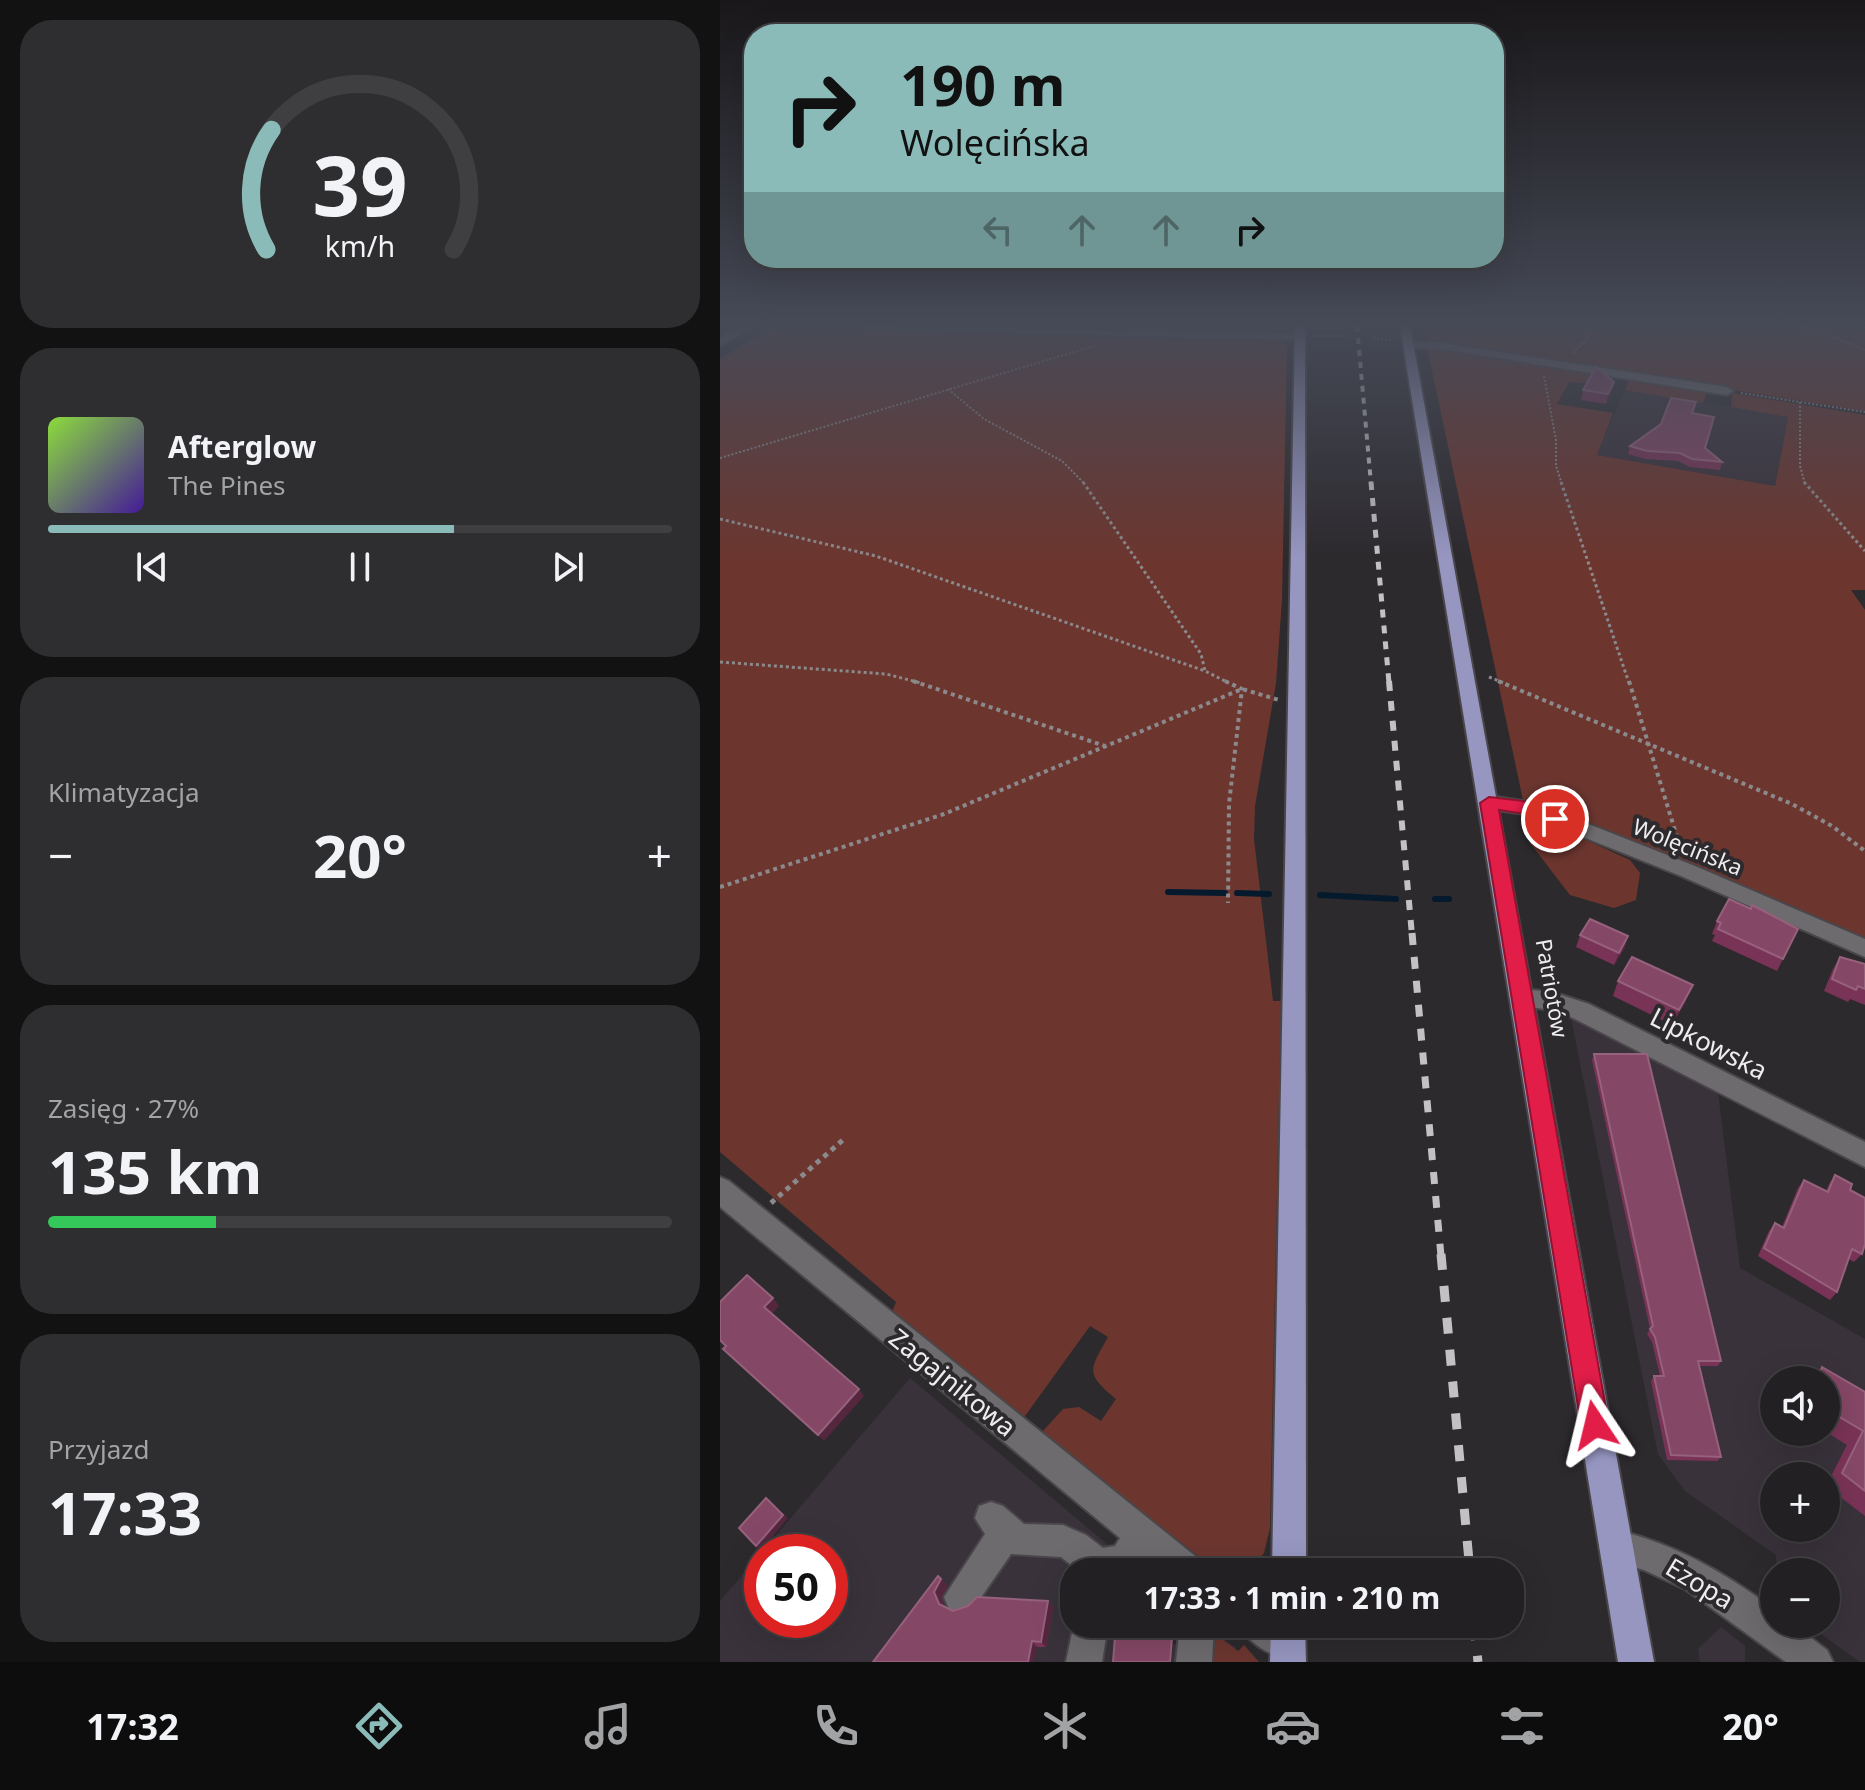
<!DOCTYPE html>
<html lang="pl">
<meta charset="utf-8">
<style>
body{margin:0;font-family:"Noto Sans",sans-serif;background:#2e2d2f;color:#f1f3f6;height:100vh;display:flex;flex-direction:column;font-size:30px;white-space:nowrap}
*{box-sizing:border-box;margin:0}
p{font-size:26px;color:#a2a3a5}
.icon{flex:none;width:44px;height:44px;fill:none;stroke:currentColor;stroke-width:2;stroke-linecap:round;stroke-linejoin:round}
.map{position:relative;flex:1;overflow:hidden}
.side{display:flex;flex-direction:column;gap:20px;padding:20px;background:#131213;width:720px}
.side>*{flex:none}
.top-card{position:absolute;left:24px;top:24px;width:760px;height:244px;border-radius:32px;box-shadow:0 8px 32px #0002,0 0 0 2px #3f3e40;background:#8bbbb9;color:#111;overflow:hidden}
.buttons{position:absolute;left:1040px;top:1366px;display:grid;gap:16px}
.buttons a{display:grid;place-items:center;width:80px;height:80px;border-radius:50%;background:#222022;box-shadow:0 8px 32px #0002,0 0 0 2px #3f3e40;font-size:40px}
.speed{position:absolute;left:24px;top:1534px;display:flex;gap:16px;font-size:40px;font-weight:700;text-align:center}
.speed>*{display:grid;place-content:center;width:104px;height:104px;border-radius:50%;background:#222022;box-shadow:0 8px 32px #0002,0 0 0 2px #3f3e40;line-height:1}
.speed .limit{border:12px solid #d22;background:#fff;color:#111}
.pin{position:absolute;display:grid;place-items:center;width:68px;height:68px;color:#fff;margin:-34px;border:4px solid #fff;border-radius:50%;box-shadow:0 2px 8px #0007}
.me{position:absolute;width:88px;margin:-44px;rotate:350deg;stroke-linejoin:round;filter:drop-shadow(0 0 6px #0008)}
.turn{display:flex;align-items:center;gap:28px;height:168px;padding:0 24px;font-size:36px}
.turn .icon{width:104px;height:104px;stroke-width:2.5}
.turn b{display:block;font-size:56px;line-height:68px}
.lanes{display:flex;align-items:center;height:76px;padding:0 24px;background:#0003;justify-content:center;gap:40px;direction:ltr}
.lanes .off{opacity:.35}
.big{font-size:60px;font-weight:700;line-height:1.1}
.side .widget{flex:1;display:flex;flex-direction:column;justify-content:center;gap:12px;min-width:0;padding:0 28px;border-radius:32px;background:#2e2d2f}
.side .dial{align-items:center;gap:0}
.dial svg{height:208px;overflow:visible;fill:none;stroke:#3f3e40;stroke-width:7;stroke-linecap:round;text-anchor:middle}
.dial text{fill:#f1f3f6;stroke:none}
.song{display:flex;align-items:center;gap:24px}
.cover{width:96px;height:96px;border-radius:12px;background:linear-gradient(135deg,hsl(90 70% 55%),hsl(260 70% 35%))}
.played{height:8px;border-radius:4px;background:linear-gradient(90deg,#8bbbb9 65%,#3f3e40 65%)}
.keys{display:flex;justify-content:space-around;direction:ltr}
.heat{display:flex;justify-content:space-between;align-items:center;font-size:44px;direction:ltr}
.charge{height:12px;border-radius:6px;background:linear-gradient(90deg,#34c759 27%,#3f3e40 0)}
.trip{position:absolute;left:340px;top:1558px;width:464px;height:80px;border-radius:32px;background:#222022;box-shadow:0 8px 32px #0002,0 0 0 2px #3f3e40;font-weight:700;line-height:80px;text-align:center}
.dock{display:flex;height:128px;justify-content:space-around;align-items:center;background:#0e0d0e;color:#a2a3a5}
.dock .icon{width:56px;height:56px}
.dock .on{color:#8bbbb9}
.dock b{font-size:36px;color:#f1f3f6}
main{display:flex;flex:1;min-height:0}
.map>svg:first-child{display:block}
.built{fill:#39323b;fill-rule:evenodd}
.green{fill:#6c362f}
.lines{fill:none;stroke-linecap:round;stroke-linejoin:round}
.stream{stroke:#061a2d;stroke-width:6}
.minor-casing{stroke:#4a474a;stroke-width:4}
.major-casing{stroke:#4a474a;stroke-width:4}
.path-far3{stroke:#8b898c;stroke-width:2;stroke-dasharray:2 2;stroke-linecap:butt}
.path-far2{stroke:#8b898c;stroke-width:3;stroke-dasharray:3 3;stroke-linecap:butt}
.path-far1{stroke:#8b898c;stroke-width:4;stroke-dasharray:4 4;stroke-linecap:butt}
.path{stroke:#8b898c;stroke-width:5;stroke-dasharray:5 5;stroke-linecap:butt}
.minor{fill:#6e6b6f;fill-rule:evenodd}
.major{fill:#9696c1;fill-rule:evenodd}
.rail-far4{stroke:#c4c1c5;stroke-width:4;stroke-dasharray:6 6;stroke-linecap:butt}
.rail-far3{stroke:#c4c1c5;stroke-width:5;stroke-dasharray:8 8;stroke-linecap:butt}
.rail-far2{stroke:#c4c1c5;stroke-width:6;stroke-dasharray:10 10;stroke-linecap:butt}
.rail-far1{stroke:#c4c1c5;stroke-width:7;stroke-dasharray:12 12;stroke-linecap:butt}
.rail{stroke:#c4c1c5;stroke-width:9;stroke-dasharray:16 16;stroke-linecap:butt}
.wall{fill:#793356}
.shaded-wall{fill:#55273f}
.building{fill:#854766;stroke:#96617c;stroke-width:2}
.route{fill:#e11d48;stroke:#92132f;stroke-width:2}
.labels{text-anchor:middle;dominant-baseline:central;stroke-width:8;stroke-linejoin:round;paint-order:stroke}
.street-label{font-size:22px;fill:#eeecef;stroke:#2d2a2e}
.near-street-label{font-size:26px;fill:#eeecef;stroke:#2d2a2e}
</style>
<main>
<section class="side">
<div class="widget dial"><svg viewBox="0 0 100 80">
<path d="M14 69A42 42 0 1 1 86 69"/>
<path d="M14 69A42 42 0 0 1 16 23" stroke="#8bbbb9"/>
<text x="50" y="56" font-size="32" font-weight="700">39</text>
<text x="50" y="72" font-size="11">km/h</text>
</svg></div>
<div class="widget">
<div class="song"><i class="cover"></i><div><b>Afterglow</b><p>The Pines</p></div></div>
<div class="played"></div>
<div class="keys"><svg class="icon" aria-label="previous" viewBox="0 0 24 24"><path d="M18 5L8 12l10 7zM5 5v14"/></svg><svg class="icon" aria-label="pause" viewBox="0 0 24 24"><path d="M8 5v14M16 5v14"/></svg><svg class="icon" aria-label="next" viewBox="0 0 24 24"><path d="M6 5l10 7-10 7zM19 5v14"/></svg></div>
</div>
<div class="widget"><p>Klimatyzacja</p>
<div class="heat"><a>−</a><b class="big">20°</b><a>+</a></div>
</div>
<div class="widget"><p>Zasięg · 27%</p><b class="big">135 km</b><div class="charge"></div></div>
<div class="widget"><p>Przyjazd</p><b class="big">17:33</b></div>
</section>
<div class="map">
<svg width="1145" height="1662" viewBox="0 0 1145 1662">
<rect width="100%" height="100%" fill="#2d2a2e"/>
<g class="built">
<polygon points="905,390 1068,416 1055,486 876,455"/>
<path d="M851 1018 998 1093 1020 1268 1145 1339V1662H1140L1087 1624H1106V1572H1057L1056 1555 965 1491 938 1454ZM1054 1380H1106V1432H1054ZM1054 1476H1106V1528H1054Z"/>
<path d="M190 1378 420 1572H354V1624H454L453 1644 489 1649 497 1635 515 1647 520 1662H0V1601ZM42 1552H110V1620H42Z"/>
<polygon points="1001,1627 1025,1646 1025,1662 980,1662 978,1649"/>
</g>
<g class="green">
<polygon points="248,326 565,326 557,332"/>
<polygon points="702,326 852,326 878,331 882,326 1145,326 1145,411 708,342"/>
<path d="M59 327 555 339 567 345 562 600 556 683 535 806 534 839 553 1001H561L550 1528 544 1553 528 1572H502L490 1565 324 1436 323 1431 343 1409 359 1407 381 1421 396 1399C365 1373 369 1371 388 1337L370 1326 305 1416 300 1417 172 1312 176 1302 0 1152V359L44 332Z"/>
<polygon points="707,347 880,372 882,378 862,383 849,382 837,404 893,413 877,455 1055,486 1068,417 1011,407 1012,393 1145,415 1145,590 1131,590 1145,610 1145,941 803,800"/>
<polygon points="910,379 987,392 983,403 905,390"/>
<polygon points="820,819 910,860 920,873 916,900 894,908 850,895 810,843 807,823"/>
<polygon points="497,1635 518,1651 524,1645 539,1662 489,1662 492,1640"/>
</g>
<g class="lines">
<g class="stream">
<polyline points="448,892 505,893"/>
<polyline points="517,893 549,894"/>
<polyline points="600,895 676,899"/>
<polyline points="715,899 729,899"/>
</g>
<g class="minor-casing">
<g id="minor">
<polygon points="21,326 33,326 0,346 0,338"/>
<polygon points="141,326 580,334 585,337 580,340 146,329"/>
<polygon points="689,342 722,343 1007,387 1013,391 1007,395 722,349 685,347 683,345"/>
<polygon points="769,796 815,803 975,866 1145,939 1145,957 961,876 805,814 762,808 759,803"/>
<polygon points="802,989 832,992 869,1004 1145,1142 1145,1167 853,1018 832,1010 794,1005 790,998 794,991"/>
<polygon points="0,1177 9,1181 480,1560 485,1572 442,1572 425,1558 415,1572 360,1572 341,1557 291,1554 253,1609 241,1614 229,1609 224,1597 265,1534 255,1518 259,1506 271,1502 283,1506 304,1524 343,1525 366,1535 383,1548 395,1546 400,1538 0,1207"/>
<path d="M896 1530C956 1544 1005 1573 1054 1609V1624H1073L1107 1650 1113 1662H1066L965 1589 924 1570 884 1559 879 1547 884 1535Z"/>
<polygon points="354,1623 388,1624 382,1662 346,1662"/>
<polygon points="460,1624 494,1624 492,1662 456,1662"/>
<path d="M520 1624C546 1624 574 1617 585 1646L580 1658C558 1662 528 1645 520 1624Z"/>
</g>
</g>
<g class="major-casing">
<g id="major">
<polygon points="575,326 585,326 586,1572 552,1572"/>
<polygon points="680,326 690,326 934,1662 898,1662"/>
<polygon points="551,1624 585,1624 586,1662 550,1662"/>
</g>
</g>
<g class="path-far3">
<polyline points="1083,326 1145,350"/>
<polyline points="40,333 59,326"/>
<polyline points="593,336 626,336"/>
<polyline points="653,338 672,340"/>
<polyline points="853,353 878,326"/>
<polyline points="824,376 836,440 836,466 842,484"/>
<polyline points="228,389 264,419 342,461 365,484"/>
<polyline points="1021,393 1145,412"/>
<polyline points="1080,402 1080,466 1085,484"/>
<polyline points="0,458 374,346"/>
</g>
<g class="path-far2">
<polyline points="363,482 481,654 485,671"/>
<polyline points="841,482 909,683"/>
<polyline points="1084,482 1145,551"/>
<polyline points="0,519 156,556 485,671 509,683"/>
<polyline points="0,662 166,674 201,683"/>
<polyline points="769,677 784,683"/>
</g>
<g class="path-far1">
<polyline points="193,681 385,746"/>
<polyline points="505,681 522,689 509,804 508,903"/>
<polyline points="778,681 1072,804 1112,826 1145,851"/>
<polyline points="909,681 961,850"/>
<polyline points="0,887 224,814 522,689 559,700"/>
</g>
<polyline class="path" points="51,1203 124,1139"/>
<use href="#minor" class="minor"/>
<use href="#major" class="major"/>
<polyline class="rail-far4" points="637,326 651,484"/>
<polyline class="rail-far3" points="651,482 669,683"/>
<polyline class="rail-far2" points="669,681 692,935"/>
<polyline class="rail-far1" points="692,933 721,1256"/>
<g class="rail">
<polyline points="721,1254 750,1572"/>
<polyline points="754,1624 758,1662"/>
</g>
</g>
<g class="wall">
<polygon points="863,390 892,392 886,404 861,400"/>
<polygon points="910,446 985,448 1002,462 1000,470 970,467 958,461 925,459 908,454"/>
<polygon points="997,921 1078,929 1057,971 992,941 995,935 992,934"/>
<polygon points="860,935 908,936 904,949 894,965 856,947"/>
<polygon points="1120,957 1145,964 1145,1005 1130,999 1128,1002 1104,991 1113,969"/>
<polygon points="898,981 966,1001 952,1025 893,996"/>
<polygon points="874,1054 1001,1361 998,1366 979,1366 1001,1457 997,1461 947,1460 931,1381 934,1376 940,1376 932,1342 927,1334 930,1329 872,1060"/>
<polygon points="1115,1175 1130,1190 1142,1254 1134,1262 1129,1259 1117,1292 1110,1300 1038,1256 1049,1231 1055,1223 1062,1227 1078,1188 1084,1180 1106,1191 1109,1184"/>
<polygon points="1102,1367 1145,1392 1145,1516 1106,1486 1127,1445 1106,1432 1106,1380 1089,1380"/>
<polygon points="228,1586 221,1598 225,1607 233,1611 328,1601 333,1608 326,1647 317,1647 153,1662"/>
</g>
<g class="shaded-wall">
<polygon points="894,382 892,392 886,404 888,394"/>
<polygon points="908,936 904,949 894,965 899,953"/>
<polygon points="973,985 966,1001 952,1025 959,1010"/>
<polygon points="53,1298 59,1306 51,1315 44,1307"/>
<polygon points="139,1389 144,1396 104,1441 98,1435"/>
<polygon points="46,1498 68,1518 42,1549 36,1546"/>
<polygon points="221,1579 228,1586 221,1598 226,1610 219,1604 214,1592"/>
<polygon points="328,1601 333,1608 326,1647 321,1642"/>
<polygon points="453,1624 454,1624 451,1662 450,1662"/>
<polygon points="312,1641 317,1647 314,1662 308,1662"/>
</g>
<g class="building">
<polygon points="876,367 894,382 888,394 863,390"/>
<polygon points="951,398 976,402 972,413 994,417 985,448 1002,462 972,459 960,453 927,451 910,446 941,424"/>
<polygon points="1009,899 1031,909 1032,905 1078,929 1063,959 998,929 1001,923 997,921"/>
<polygon points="870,919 908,936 899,953 860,935"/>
<polygon points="912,957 973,985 959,1010 898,981"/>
<polygon points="1120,957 1145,964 1145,989 1138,986 1136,990 1112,979"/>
<polygon points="874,1054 927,1054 1001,1361 978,1361 1001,1457 951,1455 934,1376 944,1376 935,1337 930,1329 933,1326"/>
<polygon points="1115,1175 1132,1184 1130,1190 1145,1198 1145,1244 1142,1254 1132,1249 1117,1292 1044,1248 1055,1223 1064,1228 1084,1180 1108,1192"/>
<polygon points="27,1275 53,1298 44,1307 139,1389 98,1435 3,1349 6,1346 0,1340 0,1302"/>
<polygon points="1102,1367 1145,1392 1145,1491 1122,1473 1143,1431 1106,1409 1106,1380 1098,1380"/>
<polygon points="46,1498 63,1515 36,1546 19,1528"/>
<polygon points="419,1569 422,1572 401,1572"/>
<polygon points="218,1576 221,1579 214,1592 219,1604 233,1611 248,1606 257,1597 328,1601 321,1642 312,1641 308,1662 153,1662"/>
<polygon points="396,1624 453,1624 450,1662 393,1662"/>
</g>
<linearGradient id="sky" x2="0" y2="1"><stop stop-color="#191719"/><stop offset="0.58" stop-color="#464a57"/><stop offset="1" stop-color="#464a57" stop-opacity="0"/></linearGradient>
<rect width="1145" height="558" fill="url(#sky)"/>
<path class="route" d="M769 797C792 800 829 800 844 819L835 825 806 814 779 810 889 1425 885 1435 875 1439 865 1435 861 1425 760 803Z"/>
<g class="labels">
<g class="street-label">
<text transform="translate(968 846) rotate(22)">Wolęcińska</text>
<text transform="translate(833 988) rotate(80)">Patriotów</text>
</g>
<g class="near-street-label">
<text transform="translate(989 1043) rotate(27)">Lipkowska</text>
<text transform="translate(233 1382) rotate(39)">Zagajnikowa</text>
<text transform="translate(980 1583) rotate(31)">Ezopa</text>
</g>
</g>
</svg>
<div class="buttons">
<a><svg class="icon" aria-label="sound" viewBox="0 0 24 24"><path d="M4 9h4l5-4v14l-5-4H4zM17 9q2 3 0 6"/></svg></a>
<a>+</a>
<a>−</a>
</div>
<div class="speed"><div class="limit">50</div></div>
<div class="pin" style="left:835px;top:819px;background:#d93025"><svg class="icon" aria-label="arrive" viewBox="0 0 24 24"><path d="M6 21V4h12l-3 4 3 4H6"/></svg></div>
<svg class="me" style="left:875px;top:1425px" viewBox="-20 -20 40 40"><path d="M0-17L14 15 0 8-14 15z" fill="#e11d48" stroke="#fff" stroke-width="4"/></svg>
<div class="trip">17:33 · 1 min · 210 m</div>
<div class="top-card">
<div class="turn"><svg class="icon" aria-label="right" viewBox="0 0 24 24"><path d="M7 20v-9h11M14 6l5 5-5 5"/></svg><div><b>190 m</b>Wolęcińska</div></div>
<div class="lanes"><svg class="icon off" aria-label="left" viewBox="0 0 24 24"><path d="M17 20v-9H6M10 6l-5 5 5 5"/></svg><svg class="icon off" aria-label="ahead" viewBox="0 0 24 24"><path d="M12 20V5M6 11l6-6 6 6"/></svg><svg class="icon off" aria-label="ahead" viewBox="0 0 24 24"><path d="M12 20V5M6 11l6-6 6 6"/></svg><svg class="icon" aria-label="right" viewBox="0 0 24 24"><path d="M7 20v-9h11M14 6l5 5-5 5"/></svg></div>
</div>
</div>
</main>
<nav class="dock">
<b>17:32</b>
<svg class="icon on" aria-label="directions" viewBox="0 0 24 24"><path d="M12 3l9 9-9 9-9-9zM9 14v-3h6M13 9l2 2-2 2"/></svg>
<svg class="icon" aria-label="music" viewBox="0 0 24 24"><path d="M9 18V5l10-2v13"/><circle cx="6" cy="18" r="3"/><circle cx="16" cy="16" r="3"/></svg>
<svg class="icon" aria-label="phone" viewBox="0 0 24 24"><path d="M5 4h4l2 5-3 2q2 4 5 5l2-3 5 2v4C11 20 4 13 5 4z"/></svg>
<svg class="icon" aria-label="climate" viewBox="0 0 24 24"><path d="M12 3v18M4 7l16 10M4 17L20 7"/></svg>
<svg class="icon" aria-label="car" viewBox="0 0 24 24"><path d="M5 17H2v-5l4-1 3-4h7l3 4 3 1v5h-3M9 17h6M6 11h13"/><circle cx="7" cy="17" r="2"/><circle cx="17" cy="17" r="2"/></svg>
<svg class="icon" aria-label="filters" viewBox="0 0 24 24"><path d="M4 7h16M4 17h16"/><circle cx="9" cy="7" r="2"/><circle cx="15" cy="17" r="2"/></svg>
<b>20°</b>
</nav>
